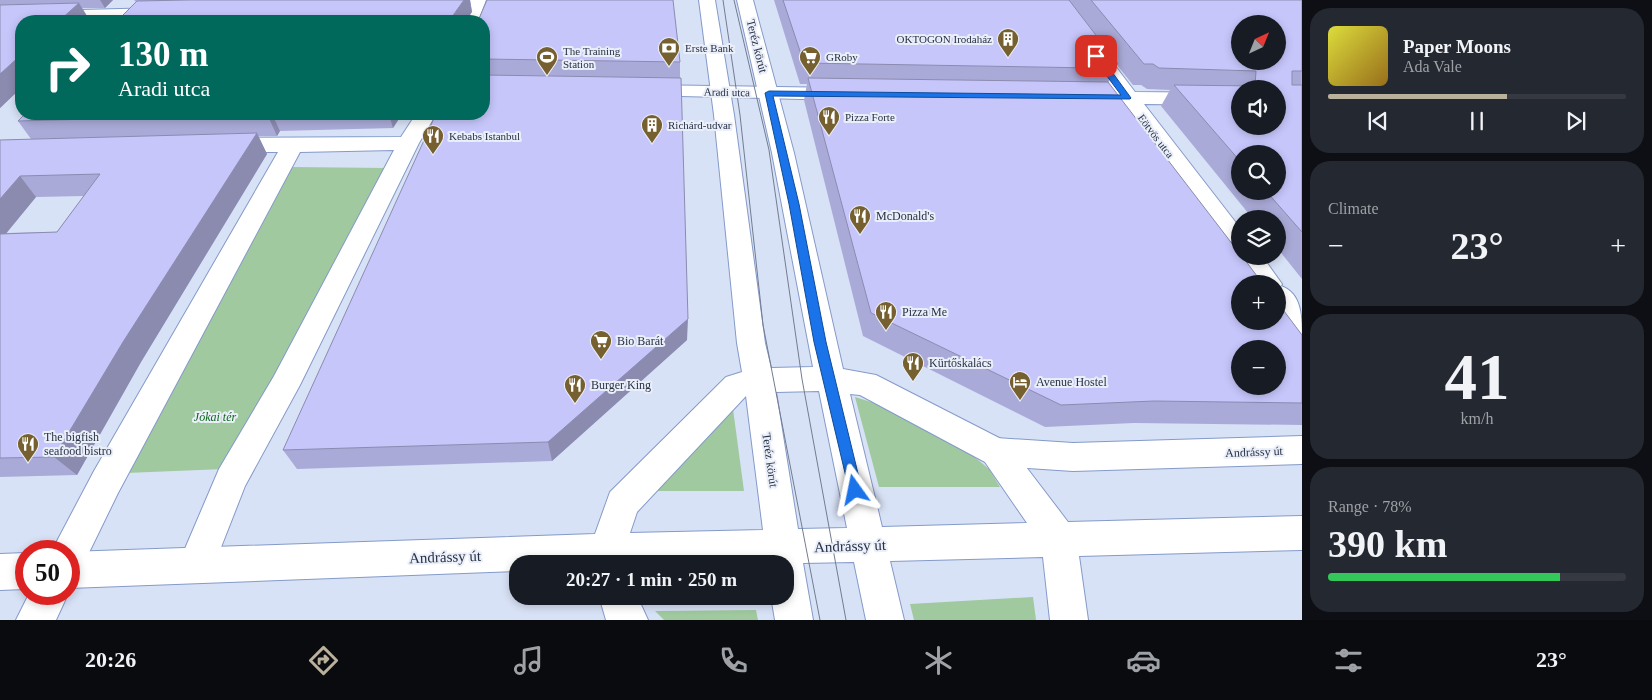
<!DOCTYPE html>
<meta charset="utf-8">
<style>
body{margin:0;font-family:"Times New Roman",serif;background:#242831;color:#f1f3f6;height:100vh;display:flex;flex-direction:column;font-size:19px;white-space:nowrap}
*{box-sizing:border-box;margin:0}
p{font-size:16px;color:#9ea1a6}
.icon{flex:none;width:28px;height:28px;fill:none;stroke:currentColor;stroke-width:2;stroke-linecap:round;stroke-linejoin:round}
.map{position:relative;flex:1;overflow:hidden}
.side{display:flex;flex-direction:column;gap:8px;padding:8px;background:#0d0f14;width:350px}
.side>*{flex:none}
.hud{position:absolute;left:15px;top:15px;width:475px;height:105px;border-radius:20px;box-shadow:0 2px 8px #0003;background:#00695c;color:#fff;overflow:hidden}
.needle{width:32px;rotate:43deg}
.buttons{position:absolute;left:1231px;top:15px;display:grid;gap:10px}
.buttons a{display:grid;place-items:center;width:55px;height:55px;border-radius:50%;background:#171b24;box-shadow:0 2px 8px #0003;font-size:25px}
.speed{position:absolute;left:15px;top:540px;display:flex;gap:10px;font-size:25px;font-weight:700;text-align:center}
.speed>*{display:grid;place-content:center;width:65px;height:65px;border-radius:50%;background:#171b24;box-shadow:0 2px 8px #0003;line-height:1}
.speed .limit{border:8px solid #d22;background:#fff;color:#111}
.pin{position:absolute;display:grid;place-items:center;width:42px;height:42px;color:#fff;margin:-21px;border-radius:10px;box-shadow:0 2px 8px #0006}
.me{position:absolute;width:55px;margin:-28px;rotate:348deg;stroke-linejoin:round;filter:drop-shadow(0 0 4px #0008)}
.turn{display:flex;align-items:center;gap:18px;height:105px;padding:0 20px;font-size:22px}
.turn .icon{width:65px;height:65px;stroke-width:2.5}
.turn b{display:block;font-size:35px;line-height:42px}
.big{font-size:38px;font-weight:700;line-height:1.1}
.side .card{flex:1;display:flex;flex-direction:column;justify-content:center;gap:8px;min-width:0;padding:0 18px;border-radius:20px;background:#242831}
.side .dial{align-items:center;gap:0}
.dial b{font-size:65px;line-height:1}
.song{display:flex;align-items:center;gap:15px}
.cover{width:60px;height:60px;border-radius:8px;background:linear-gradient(135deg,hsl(60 70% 55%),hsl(40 70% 35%))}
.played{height:5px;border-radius:2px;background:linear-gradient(90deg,#bab19d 60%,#363941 60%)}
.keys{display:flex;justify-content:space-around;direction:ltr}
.heat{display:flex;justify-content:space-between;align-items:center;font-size:28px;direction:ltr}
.charge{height:8px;border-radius:4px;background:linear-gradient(90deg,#34c759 78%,#363941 0)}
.trip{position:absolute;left:509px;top:555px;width:285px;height:50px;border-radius:20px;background:#171b24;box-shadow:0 2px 8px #0003;font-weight:700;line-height:50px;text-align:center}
.tabs{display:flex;height:80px;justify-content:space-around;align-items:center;background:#090b0e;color:#9ea1a6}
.tabs .icon{width:35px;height:35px}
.tabs .selected{color:#bab19d}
.tabs b{font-size:22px;color:#f1f3f6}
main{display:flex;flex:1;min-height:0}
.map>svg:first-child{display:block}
.green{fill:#a0c9a0}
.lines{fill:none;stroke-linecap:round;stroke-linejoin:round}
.minor-casing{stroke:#849ac9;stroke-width:2}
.major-casing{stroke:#849ac9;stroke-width:2}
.minor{fill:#fff;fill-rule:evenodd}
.major{fill:#fff;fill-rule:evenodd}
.tram{stroke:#727c90;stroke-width:1}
.wall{fill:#aaaad8;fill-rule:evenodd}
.shaded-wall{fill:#8b8bb0}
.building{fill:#c6c6fb;stroke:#8b8bb0;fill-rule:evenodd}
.route{fill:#1a73e8;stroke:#114b97}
.labels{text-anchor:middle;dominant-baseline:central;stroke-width:4;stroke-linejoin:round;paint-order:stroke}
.far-poi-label{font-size:11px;fill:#283145;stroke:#eaeff9;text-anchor:start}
.far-street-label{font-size:11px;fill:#283145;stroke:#eaeff9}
.street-label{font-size:12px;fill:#283145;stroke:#eaeff9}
.poi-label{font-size:12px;fill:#283145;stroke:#eaeff9;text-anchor:start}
.park-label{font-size:12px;font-style:italic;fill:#0b651a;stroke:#eaeff9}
.near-street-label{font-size:15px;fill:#283145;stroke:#eaeff9}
</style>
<main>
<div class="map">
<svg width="1302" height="620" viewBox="0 0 1302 620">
<rect width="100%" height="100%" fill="#d8e2f6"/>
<g class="green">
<polygon points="291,167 388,168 249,468 126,473"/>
<polygon points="855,397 887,407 955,441 989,469 1000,487 879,487"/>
<polygon points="733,409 744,491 653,491"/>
<polygon points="1033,597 1036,620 914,620 910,604"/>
<polygon points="756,610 758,620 664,620 655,611"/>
</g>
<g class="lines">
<g class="minor-casing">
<g id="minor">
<polygon points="470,0 486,0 478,21 460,21"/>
<path d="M1048 0H1065L1135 92 1240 93V105L1144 104 1240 228V256H1262L1282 284 1281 286C1302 293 1302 318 1302 338 1276 329 1278 307 1278 284H1255L1235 256 1237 254 1231 252 1123 104 1076 101 1073 97 1076 93 1114 91Z"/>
<polygon points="161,8 167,9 170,13 167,17 0,22 0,12"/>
<polygon points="645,85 842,88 849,90 852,94 849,98 842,100 638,95 635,91 638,87"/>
<polygon points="416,114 436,114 419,143 300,385 245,486 209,578 196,583 183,578 178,565 219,469 274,376 394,150 300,152 118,493 82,567 69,572 69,551 53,551 56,543 94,471 278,152 226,152 218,150 215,145 218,140 226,138 401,137"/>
<polygon points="1302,436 1302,464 1073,471 996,466 985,462 980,452 985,442 996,438 1073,443"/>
<polygon points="29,594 68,594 56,620 16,620"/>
</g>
</g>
<g class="major-casing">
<g id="major">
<path d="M699 0H715L734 115 765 343 771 368 813 367 772 153 737 0H753L794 153 843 369 876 375 1007 442 1068 522 1302 516V550L1079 556 1088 620H1050L1043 557 890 561 904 620H866L854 562 803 563 813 620H775L771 596H785V564H518V571L69 588V552L595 534 610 492 726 377 742 372 737 343 714 115ZM819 391 847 528 798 529 776 392ZM850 394 860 395 985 462 1027 523 882 527ZM746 396 763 530 630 533 637 512Z"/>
<polygon points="26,553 26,589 0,590 0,554"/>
<polygon points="599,596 637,596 648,620 606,620"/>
</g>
</g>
<use href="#minor" class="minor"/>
<use href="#major" class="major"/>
<g class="tram">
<polyline points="723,0 740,115 763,325 820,620"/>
<polyline points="734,0 769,150 802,379 846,620"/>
</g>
</g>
<g class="wall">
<polygon points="0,0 113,0 105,8 82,8 90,21 21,21 21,88 0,108"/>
<polygon points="134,0 481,0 470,0 472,12 136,2"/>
<path d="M774 0H1302V279L1278 249V219H1253L1161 106 1170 90 1147 89 1141 85H1133L1117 65 1108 83 1302 335V425L1134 423 1045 427 863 336 804 100 807 84H800ZM1240 154 1278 191H1240Z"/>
<polygon points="484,21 680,62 680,78 687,340 552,461 297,469 283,450 484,114"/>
<path d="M25 114H402L393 128 280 131 277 136H258L267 154 141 362 77 475 0 477V140L31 139 18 121ZM84 196 57 232 6 233 36 197Z"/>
</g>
<g class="shaded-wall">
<polygon points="100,0 113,0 105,8"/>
<polygon points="464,0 470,0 472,12 466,21 449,21"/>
<polygon points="79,3 90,21 59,21"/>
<polygon points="21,55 21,88 0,108 0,74"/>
<polygon points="269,114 272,114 280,131 277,136 268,116"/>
<polygon points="389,114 402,114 393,128"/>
<polygon points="257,133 267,154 141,362 77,475 54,457 123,342"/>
<polygon points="20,176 36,197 0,241 0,199"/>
<polygon points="688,319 687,340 552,461 548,442"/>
</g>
<g class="building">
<polygon points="188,0 464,0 449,21 117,21 137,1"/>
<polygon points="487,0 673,0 680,62 484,59 484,21 478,21"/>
<polygon points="783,0 1069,0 1118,64 1092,64 1095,68 804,63"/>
<path d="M1091 0H1302V71H1292V85H1302V232L1266 191H1278V154H1240V161L1174 85 1255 86 1256 71 1159 68 1153 64H1144ZM1240 24H1278V61H1240ZM1240 89H1278V126H1240Z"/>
<polygon points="79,3 59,21 21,21 21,55 0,74 0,5"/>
<polygon points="484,75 681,78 688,319 548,442 283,450 436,114 484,114"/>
<path d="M808 78 1108 82 1240 254V256H1242L1263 284H1240V321H1278V303L1302 335V403L1154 401 1061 405 871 313ZM1240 349H1278V386H1240Z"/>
<polygon points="25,114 269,114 268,116 236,115 18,121"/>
<polygon points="257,133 123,342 54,457 0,458 0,234 57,232 100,174 20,176 0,199 0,140"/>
</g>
<polygon class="route" points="1094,54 1099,54 1131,98 1130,99 773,96 799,204 826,342 862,490 860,494 855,496 850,494 814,342 789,204 765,93 769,91 1121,95 1092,56"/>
<defs>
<g id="building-pin" transform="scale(1.125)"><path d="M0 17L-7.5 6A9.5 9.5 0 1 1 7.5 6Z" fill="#766030" stroke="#eaeff9"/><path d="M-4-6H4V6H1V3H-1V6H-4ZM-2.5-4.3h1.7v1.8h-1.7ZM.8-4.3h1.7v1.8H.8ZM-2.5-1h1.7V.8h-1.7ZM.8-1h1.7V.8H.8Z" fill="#fff"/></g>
<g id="bank-pin" transform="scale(1.125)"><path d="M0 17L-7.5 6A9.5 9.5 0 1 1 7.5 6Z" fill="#766030" stroke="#eaeff9"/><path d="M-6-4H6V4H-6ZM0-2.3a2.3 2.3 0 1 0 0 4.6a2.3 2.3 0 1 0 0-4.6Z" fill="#fff"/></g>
<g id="stadium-pin" transform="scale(1.125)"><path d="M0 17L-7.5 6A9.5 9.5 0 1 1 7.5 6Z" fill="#766030" stroke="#eaeff9"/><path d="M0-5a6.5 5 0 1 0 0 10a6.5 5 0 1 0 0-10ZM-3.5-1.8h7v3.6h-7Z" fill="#fff"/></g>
<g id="supermarket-pin" transform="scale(1.125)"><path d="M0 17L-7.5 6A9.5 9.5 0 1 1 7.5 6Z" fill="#766030" stroke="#eaeff9"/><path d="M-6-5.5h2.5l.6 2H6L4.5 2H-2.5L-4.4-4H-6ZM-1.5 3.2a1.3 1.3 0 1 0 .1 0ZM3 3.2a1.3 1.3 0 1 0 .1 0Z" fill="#fff"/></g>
<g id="restaurant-pin" transform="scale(1.125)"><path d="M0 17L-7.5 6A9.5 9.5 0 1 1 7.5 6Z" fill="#766030" stroke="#eaeff9"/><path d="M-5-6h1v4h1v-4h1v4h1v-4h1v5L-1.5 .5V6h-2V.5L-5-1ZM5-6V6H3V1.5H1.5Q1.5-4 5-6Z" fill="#fff"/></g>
<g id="hotel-pin" transform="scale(1.125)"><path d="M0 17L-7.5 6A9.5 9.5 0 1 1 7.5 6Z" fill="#766030" stroke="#eaeff9"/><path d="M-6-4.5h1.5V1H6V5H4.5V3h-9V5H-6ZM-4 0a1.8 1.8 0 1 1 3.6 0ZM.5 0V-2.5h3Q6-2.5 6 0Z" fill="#fff"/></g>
</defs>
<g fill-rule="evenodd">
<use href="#building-pin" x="1008" y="39"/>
<use href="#bank-pin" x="669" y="48"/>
<use href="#stadium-pin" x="547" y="57"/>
<use href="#supermarket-pin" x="810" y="57"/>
<use href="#restaurant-pin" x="829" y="117"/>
<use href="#building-pin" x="652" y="125"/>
<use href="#restaurant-pin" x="433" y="136"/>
<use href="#restaurant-pin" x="860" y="216"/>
<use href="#restaurant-pin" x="886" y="312"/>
<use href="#supermarket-pin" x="601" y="341"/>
<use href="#restaurant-pin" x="913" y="363"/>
<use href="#hotel-pin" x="1020" y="382"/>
<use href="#restaurant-pin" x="575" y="385"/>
<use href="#restaurant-pin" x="28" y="444"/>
</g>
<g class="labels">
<g class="far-poi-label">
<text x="992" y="39" text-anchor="end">OKTOGON Irodaház</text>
<text x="685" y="48">Erste Bank</text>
<text x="563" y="51">The Training<tspan x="563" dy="13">Station</tspan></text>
<text x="826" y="57">GRoby</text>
<text x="845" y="117">Pizza Forte</text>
<text x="668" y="125">Richárd-udvar</text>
<text x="449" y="136">Kebabs Istanbul</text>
</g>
<g class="far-street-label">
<text transform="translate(727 92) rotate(1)">Aradi utca</text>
<text transform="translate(1156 136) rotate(53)">Eötvös utca</text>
</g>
<g class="street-label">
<text transform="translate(757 46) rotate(76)">Teréz körút</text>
<text transform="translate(1254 452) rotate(-2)">Andrássy út</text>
<text transform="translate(770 460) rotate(82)">Teréz körút</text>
</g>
<g class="poi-label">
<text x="876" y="216">McDonald's</text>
<text x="902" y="312">Pizza Me</text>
<text x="617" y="341">Bio Barát</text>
<text x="929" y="363">Kürtőskalács</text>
<text x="1036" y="382">Avenue Hostel</text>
<text x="591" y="385">Burger King</text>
<text x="44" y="437">The bigfish<tspan x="44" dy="14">seafood bistro</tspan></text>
</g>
<g class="park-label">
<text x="215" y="417">Jókai tér</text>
</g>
<g class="near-street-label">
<text transform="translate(850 546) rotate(-2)">Andrássy út</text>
<text transform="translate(445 557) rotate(-2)">Andrássy út</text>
</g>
</g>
</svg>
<div class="buttons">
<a><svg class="needle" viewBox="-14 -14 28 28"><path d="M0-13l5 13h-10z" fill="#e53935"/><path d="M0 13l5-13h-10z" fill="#9ea1a6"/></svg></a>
<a><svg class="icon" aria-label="sound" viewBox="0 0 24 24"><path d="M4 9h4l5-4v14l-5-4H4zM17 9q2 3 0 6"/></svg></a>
<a><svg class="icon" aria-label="search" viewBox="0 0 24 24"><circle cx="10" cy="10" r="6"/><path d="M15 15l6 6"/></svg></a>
<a><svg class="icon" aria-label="layers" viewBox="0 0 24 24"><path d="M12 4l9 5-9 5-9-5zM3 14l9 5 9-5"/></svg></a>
<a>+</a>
<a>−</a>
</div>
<div class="speed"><div class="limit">50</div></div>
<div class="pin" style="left:1096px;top:56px;background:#d93025"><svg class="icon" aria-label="arrive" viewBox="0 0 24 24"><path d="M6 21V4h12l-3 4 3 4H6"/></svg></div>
<svg class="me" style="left:855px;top:490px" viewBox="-20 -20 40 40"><path d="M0-17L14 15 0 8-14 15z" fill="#1a73e8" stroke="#fff" stroke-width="4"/></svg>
<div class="trip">20:27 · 1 min · 250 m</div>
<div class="hud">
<div class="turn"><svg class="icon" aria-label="right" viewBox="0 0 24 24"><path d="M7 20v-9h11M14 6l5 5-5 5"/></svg><div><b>130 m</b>Aradi utca</div></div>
</div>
</div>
<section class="side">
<div class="card">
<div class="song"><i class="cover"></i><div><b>Paper Moons</b><p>Ada Vale</p></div></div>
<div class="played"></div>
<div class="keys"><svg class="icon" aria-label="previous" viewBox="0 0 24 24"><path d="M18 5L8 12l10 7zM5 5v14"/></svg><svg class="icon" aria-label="pause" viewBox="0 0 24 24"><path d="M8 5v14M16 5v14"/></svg><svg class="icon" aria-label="next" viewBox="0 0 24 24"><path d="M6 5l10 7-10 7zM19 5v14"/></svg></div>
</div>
<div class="card"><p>Climate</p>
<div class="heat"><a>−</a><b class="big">23°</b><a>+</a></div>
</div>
<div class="card dial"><b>41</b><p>km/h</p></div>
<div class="card"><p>Range · 78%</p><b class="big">390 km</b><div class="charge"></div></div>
</section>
</main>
<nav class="tabs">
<b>20:26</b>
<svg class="icon selected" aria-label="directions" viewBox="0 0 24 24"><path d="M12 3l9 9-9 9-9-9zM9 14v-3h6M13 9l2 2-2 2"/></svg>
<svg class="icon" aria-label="music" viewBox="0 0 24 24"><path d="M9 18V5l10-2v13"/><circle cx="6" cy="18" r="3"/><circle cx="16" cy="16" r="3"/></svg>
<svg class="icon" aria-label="phone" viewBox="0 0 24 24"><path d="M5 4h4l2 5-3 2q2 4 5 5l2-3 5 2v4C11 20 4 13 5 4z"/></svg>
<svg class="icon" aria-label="climate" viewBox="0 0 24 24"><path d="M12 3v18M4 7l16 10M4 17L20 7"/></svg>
<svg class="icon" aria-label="car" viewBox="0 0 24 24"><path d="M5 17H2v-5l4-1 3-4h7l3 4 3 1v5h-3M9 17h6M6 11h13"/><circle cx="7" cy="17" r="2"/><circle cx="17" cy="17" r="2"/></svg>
<svg class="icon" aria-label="filters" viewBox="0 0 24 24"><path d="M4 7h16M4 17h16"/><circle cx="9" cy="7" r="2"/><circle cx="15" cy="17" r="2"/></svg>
<b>23°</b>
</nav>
